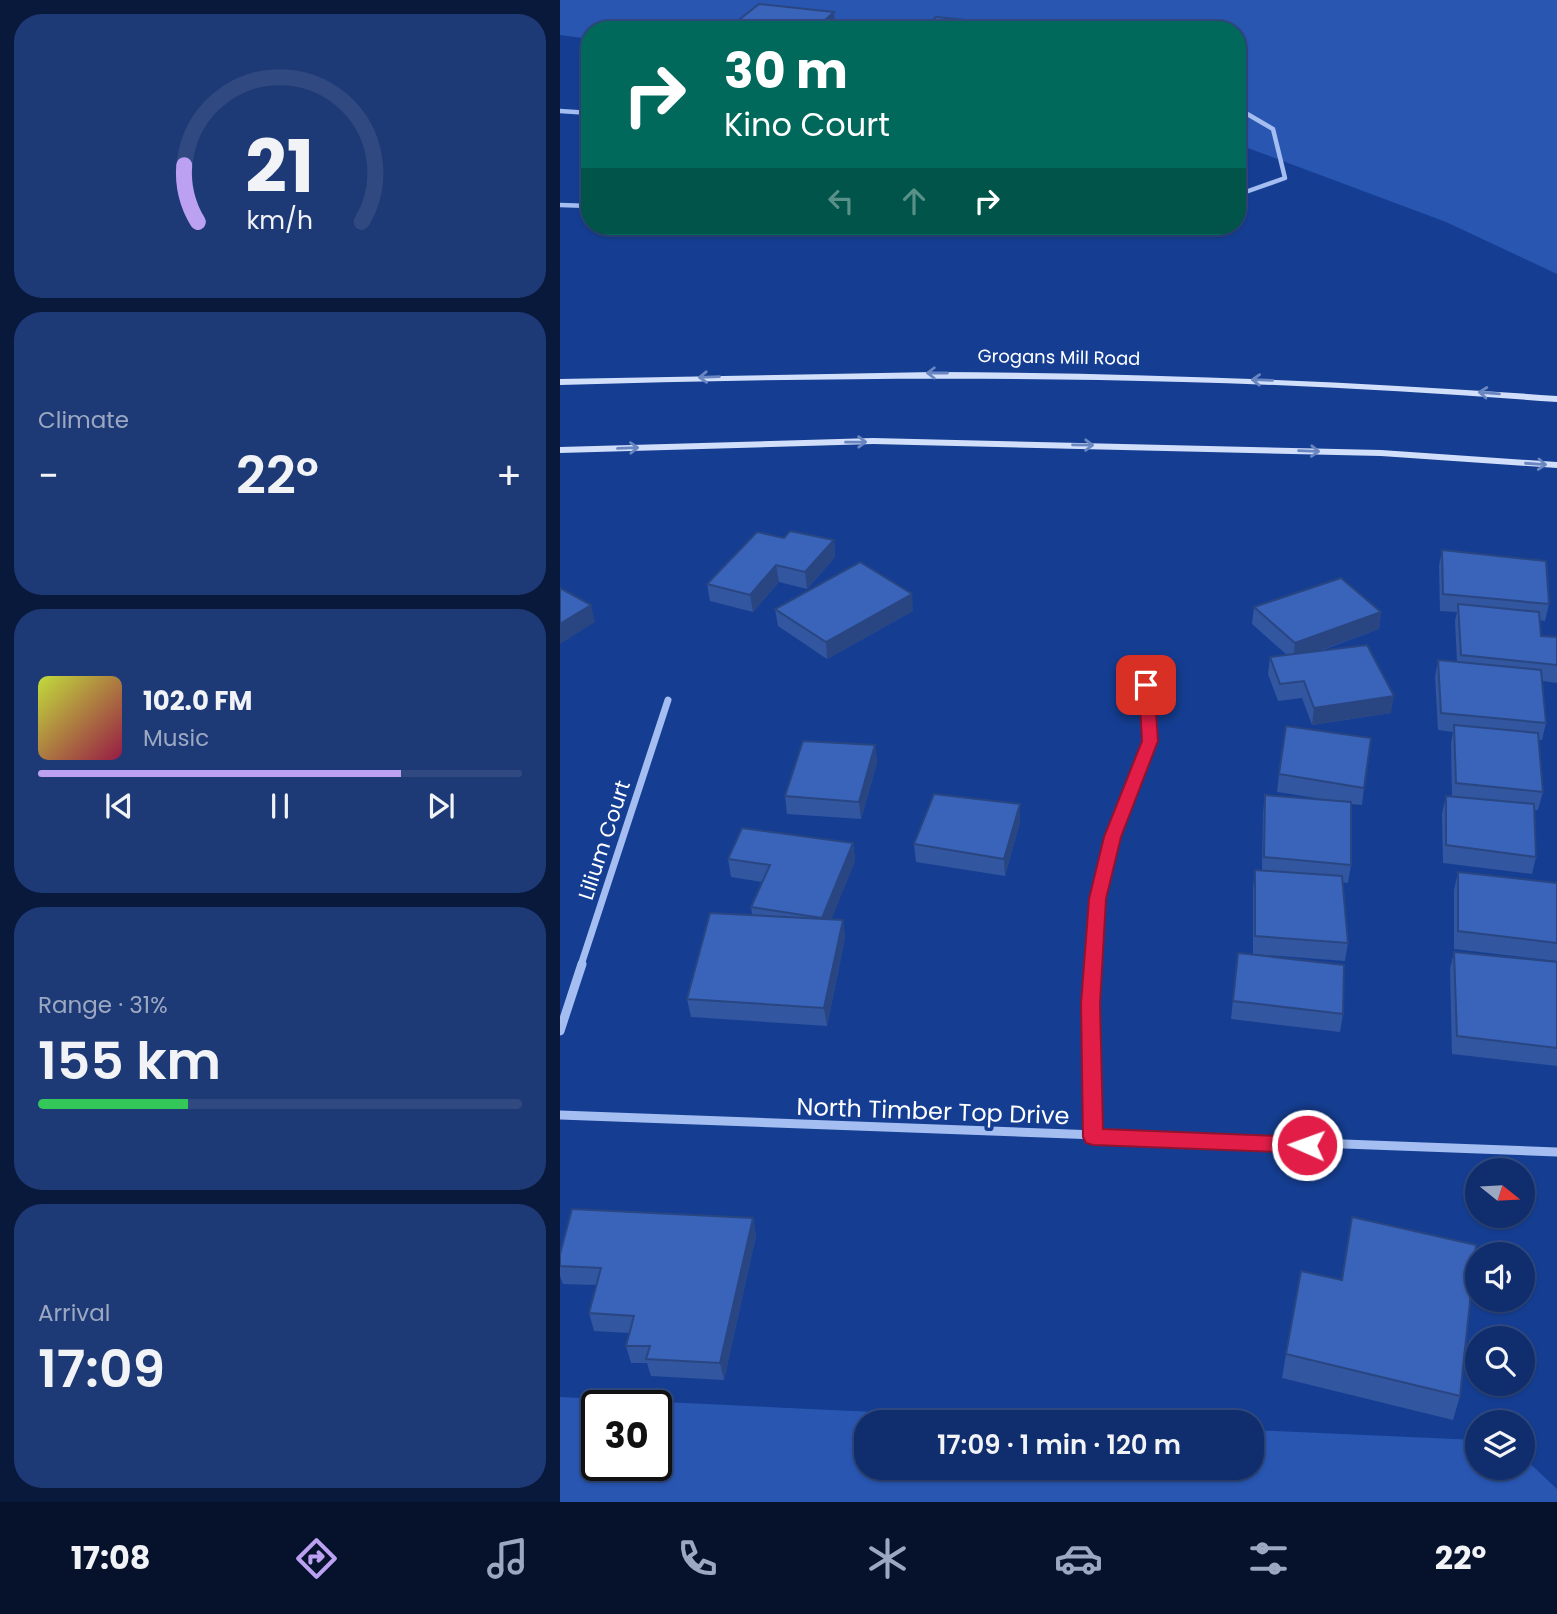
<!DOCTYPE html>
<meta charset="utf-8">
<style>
body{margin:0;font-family:Poppins,sans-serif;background:#1e3a76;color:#f1f3f6;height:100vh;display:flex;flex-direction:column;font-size:26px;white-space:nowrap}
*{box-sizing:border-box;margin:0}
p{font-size:23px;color:#9ca8c2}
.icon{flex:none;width:38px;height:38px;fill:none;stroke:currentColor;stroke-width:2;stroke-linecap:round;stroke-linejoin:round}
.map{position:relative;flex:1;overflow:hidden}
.sheet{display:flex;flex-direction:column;gap:14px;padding:14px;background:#09193c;width:560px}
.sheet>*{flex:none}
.banner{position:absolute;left:21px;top:21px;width:665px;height:214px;border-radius:28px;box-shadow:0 2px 5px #0004,0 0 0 2px #304a81;background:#00695c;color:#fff;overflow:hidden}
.needle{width:46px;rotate:108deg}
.buttons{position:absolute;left:905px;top:1158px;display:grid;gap:14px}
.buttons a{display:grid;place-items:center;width:70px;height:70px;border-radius:50%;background:#102e6e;box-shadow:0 2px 5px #0004,0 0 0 2px #304a81;font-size:35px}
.speed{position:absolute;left:21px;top:1390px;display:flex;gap:14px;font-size:35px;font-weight:700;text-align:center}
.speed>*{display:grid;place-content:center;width:91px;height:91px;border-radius:50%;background:#102e6e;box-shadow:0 2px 5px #0004,0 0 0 2px #304a81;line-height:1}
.speed .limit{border:4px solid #111;border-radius:10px;background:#fff;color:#111}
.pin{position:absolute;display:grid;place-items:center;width:60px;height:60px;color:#fff;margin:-30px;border-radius:14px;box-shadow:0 4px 10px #0006}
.me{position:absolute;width:77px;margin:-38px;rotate:272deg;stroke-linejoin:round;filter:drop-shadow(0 0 5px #0008)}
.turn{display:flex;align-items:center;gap:24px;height:147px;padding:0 28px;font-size:32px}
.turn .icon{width:91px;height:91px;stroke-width:2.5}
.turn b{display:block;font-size:49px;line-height:60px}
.lanes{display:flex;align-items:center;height:66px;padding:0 28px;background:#0003;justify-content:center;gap:35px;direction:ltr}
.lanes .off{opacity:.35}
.big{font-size:52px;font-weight:600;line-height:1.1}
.sheet .card{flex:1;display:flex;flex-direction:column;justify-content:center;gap:10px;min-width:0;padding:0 24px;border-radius:28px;background:#1e3a76}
.sheet .dial{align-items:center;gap:0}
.dial svg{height:182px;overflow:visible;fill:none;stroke:#304a81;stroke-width:7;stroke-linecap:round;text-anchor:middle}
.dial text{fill:#f1f3f6;stroke:none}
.song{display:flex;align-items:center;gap:21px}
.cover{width:84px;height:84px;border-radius:10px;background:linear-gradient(135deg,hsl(70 70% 55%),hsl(340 70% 35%))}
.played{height:7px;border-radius:4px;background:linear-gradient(90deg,#bca0f2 75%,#304a81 75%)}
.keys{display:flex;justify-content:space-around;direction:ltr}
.heat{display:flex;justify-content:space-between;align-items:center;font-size:38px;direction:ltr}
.charge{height:10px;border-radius:5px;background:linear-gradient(90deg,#34c759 31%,#304a81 0)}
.trip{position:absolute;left:294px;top:1410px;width:410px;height:70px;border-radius:28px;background:#102e6e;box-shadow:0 2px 5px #0004,0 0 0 2px #304a81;font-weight:600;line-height:70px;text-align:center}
.tabs{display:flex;height:112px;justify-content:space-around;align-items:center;background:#06122c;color:#9ca8c2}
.tabs .icon{width:49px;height:49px}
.tabs .active{color:#bca0f2}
.tabs b{font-size:32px;color:#f1f3f6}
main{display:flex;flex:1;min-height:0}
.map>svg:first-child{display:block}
.green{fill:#2856b1;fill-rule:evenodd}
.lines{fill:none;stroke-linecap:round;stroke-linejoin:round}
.street-far2{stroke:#a4bef1;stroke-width:4.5}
.street-far1{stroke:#a4bef1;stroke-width:7}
.street{stroke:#a4bef1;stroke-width:9}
.secondary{fill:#d2dffb;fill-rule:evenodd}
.wall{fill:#32569f}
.shaded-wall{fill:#294682}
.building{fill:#3a64b9;stroke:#294682;stroke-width:2}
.oneway{stroke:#6a86c1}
.route{fill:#e11d48;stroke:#92132f;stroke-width:2}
.labels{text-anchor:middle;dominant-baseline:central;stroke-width:7;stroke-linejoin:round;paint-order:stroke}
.far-street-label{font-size:18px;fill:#fff;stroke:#153e92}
.street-label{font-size:21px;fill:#fff;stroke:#153e92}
.near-street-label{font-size:24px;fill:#fff;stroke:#153e92}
</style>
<main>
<section class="sheet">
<div class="card dial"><svg viewBox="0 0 100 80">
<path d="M14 69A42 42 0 1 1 86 69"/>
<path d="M14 69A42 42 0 0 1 8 44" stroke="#bca0f2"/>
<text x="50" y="56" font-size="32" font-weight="700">21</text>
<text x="50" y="72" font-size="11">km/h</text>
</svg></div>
<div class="card"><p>Climate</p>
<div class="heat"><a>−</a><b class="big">22°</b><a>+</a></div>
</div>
<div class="card">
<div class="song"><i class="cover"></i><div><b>102.0 FM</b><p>Music</p></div></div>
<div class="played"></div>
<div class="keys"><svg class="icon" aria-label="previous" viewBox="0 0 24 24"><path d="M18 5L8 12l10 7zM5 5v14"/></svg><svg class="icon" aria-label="pause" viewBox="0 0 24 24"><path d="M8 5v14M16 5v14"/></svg><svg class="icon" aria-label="next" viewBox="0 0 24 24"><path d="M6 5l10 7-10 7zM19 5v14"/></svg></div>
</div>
<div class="card"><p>Range · 31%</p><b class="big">155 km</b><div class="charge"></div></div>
<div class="card"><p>Arrival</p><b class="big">17:09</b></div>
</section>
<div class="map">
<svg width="997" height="1502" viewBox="0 0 997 1502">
<rect width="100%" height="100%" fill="#153e92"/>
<g class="green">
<polygon points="0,0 997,0 997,274 886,222 677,144 677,30 30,30 30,39 0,35"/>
<path d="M0 1397 545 1423H306V1468H691V1430L917 1440V1468H962L963 1457 997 1489V1502H0ZM37 1405H96V1465H37Z"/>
</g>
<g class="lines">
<g class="street-far2">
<polyline points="677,108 713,129 725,178 677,195"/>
<polyline points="0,111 30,113"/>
<polyline points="0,205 30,206"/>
</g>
<g class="street-far1">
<polyline points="21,965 108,700"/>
<polyline points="533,965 537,899 552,837 590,741 586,686"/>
</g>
<g class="street">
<polyline points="533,964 530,1004 533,1137"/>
<polyline points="0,1031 22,964"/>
<polyline points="0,1115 997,1152"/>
</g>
<g class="secondary">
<path d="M374 372C582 373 789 381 997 396V402C872 393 748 385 623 382 415 376 208 379 0 385V379Z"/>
<polygon points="313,438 821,450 997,462 997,468 821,456 313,444 0,453 0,447"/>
</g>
</g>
<g class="wall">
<polygon points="274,12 275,25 270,30 170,30 170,27"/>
<polygon points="224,538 274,540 275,557 247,589 219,582 193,612 150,601 147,584"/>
<polygon points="882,550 989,604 985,621 980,620 981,636 997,637 997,683 982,681 986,723 982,740 979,740 983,792 978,810 974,810 976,857 972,874 883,863 882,814 886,796 892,797 891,743 893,732 878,730 875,677 878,660 897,662 895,621 897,612 880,611 879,566"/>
<polygon points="694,607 821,612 819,629 760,651 831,713 752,725 742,698 718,701 708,674 710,657 727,655 692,624"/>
<polygon points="215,609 353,611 267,659 218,626"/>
<polygon points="315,745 317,763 301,819 227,814 225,796"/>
<polygon points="719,774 804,788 802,805 791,804 791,865 788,883 783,882 788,943 785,961 693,954 693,888 695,870 702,870 703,813 705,795 769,800 717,792"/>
<polygon points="460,804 460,822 445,876 356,862 354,844"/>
<polygon points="293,843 295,861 271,919 283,920 285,938 267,1026 131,1017 127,999 192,915 191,907 202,882 171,877 168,859"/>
<polygon points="898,872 997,883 997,961 894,949 894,890"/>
<polygon points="894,952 997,962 997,1066 892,1054 890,969"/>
<polygon points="678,953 783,1014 780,1032 671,1019"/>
<polygon points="792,1217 900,1396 893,1420 722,1378 726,1354 781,1280"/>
<polygon points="193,1218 196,1236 164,1380 91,1376 87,1363 71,1363 66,1346 69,1333 34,1331 29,1313 36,1285 3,1284 0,1276 0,1254"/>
</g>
<g class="shaded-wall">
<polygon points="274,12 275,25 270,30 254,30"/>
<polygon points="274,540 275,557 247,589 245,572"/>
<polygon points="216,565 219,582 193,612 190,595"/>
<polygon points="352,594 353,611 267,659 266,642"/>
<polygon points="31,605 35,622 0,644 0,624"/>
<polygon points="821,612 819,629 733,660 735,643"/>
<polygon points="834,696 831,713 752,725 754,708"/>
<polygon points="315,745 317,763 301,819 299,802"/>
<polygon points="460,804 460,822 445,876 444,859"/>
<polygon points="293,843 295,861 265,936 262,918"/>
<polygon points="283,920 285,938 267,1026 264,1008"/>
<polygon points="193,1218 196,1236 164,1380 160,1363"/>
</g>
<g class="building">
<polygon points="199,4 274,12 254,30 198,30 170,27"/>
<polygon points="376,17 455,25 451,30 363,30"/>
<polygon points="230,531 274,540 245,572 216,565 190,595 147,584 197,532 224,538"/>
<polygon points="882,550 986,561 989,604 883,594"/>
<polygon points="300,562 352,594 266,642 215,609"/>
<polygon points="781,578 821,612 735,643 694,607"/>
<polygon points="0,588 31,605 0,624"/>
<polygon points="898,604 979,612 981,636 997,637 997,665 901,655"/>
<polygon points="807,645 834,696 754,708 744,681 720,684 710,657"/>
<polygon points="878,660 981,670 986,723 881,713"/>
<polygon points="894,725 978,733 983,792 896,783"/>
<polygon points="726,726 811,738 804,788 719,774"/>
<polygon points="243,741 315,745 299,802 225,796"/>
<polygon points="374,794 460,804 444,859 354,844"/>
<polygon points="705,795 791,802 791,865 704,857"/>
<polygon points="886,796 974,804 976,857 886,845"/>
<polygon points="182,828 293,843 262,918 191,907 210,865 168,859"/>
<polygon points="695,870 782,876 788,943 695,936"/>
<polygon points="898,872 997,883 997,943 898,931"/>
<polygon points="150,913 283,920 264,1008 127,999"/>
<polygon points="894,952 997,962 997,1048 897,1036"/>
<polygon points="678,953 784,965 783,1014 673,1001"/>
<polygon points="12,1209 193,1218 160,1363 86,1359 90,1346 66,1346 74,1316 29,1313 41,1268 0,1266 0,1254"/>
<polygon points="792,1217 916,1245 900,1396 726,1354 741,1271 782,1280"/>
</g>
<defs><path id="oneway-shaft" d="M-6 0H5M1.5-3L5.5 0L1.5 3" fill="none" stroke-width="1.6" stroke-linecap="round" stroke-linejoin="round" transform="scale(1.75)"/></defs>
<g class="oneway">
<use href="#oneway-shaft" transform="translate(377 373) rotate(180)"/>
<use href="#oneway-shaft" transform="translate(149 377) rotate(178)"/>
<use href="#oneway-shaft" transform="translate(702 380) rotate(-178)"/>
<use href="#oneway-shaft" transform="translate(929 393) rotate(-175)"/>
<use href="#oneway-shaft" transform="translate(296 442) rotate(-1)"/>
<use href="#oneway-shaft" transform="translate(523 445) rotate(1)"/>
<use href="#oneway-shaft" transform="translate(68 448) rotate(-2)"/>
<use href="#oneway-shaft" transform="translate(749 451) rotate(2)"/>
<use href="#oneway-shaft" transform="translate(976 464) rotate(4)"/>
</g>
<polygon class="route" points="586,681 594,685 598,741 561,837 546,899 540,1004 543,1129 747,1137 754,1139 757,1145 754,1151 747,1153 533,1145 526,1143 523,1137 521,1004 529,899 544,837 582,741 579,685"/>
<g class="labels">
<g class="far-street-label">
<text transform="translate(499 357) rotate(1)">Grogans Mill Road</text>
</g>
<g class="street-label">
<text transform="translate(44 840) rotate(-72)">Lilium Court</text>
</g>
<g class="near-street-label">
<text transform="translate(373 1111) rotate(2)">North Timber Top Drive</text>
</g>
</g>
</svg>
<div class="buttons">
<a><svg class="needle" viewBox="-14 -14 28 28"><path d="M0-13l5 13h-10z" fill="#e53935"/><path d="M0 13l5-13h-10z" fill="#9ca8c2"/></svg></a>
<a><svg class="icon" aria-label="sound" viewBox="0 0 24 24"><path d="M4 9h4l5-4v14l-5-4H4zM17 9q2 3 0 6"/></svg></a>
<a><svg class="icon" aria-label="search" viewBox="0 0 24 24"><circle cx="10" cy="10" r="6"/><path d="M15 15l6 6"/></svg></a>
<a><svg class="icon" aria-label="layers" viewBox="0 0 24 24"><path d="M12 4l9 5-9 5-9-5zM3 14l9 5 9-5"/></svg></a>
</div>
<div class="speed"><div class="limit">30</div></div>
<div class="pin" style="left:586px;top:685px;background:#d93025"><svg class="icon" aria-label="arrive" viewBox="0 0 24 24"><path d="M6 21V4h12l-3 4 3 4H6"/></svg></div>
<svg class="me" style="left:747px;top:1145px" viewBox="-20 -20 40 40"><circle r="17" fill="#e11d48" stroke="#fff" stroke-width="3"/><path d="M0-11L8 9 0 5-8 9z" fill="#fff"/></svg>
<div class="trip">17:09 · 1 min · 120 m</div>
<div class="banner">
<div class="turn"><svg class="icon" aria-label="right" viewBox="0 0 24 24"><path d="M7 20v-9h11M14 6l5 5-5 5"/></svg><div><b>30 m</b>Kino Court</div></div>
<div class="lanes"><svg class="icon off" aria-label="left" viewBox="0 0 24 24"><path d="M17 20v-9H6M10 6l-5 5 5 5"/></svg><svg class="icon off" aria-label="ahead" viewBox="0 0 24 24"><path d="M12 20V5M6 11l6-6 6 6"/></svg><svg class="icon" aria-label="right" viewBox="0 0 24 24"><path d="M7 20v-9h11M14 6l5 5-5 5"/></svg></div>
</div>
</div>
</main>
<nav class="tabs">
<b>17:08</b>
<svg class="icon active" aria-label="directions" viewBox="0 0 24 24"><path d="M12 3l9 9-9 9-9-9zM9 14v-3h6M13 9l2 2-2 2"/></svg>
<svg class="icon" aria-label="music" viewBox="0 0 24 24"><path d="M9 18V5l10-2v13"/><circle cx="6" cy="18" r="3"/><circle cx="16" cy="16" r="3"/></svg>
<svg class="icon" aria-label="phone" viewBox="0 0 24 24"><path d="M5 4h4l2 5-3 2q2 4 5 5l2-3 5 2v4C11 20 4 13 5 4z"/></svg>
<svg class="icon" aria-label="climate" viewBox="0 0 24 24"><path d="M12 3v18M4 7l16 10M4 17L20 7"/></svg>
<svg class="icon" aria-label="car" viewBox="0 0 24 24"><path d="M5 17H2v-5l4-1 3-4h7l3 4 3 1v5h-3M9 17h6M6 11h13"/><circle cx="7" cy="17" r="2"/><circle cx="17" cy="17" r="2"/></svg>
<svg class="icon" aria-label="filters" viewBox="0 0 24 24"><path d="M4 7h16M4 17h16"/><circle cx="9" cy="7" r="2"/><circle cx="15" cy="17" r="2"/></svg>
<b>22°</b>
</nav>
